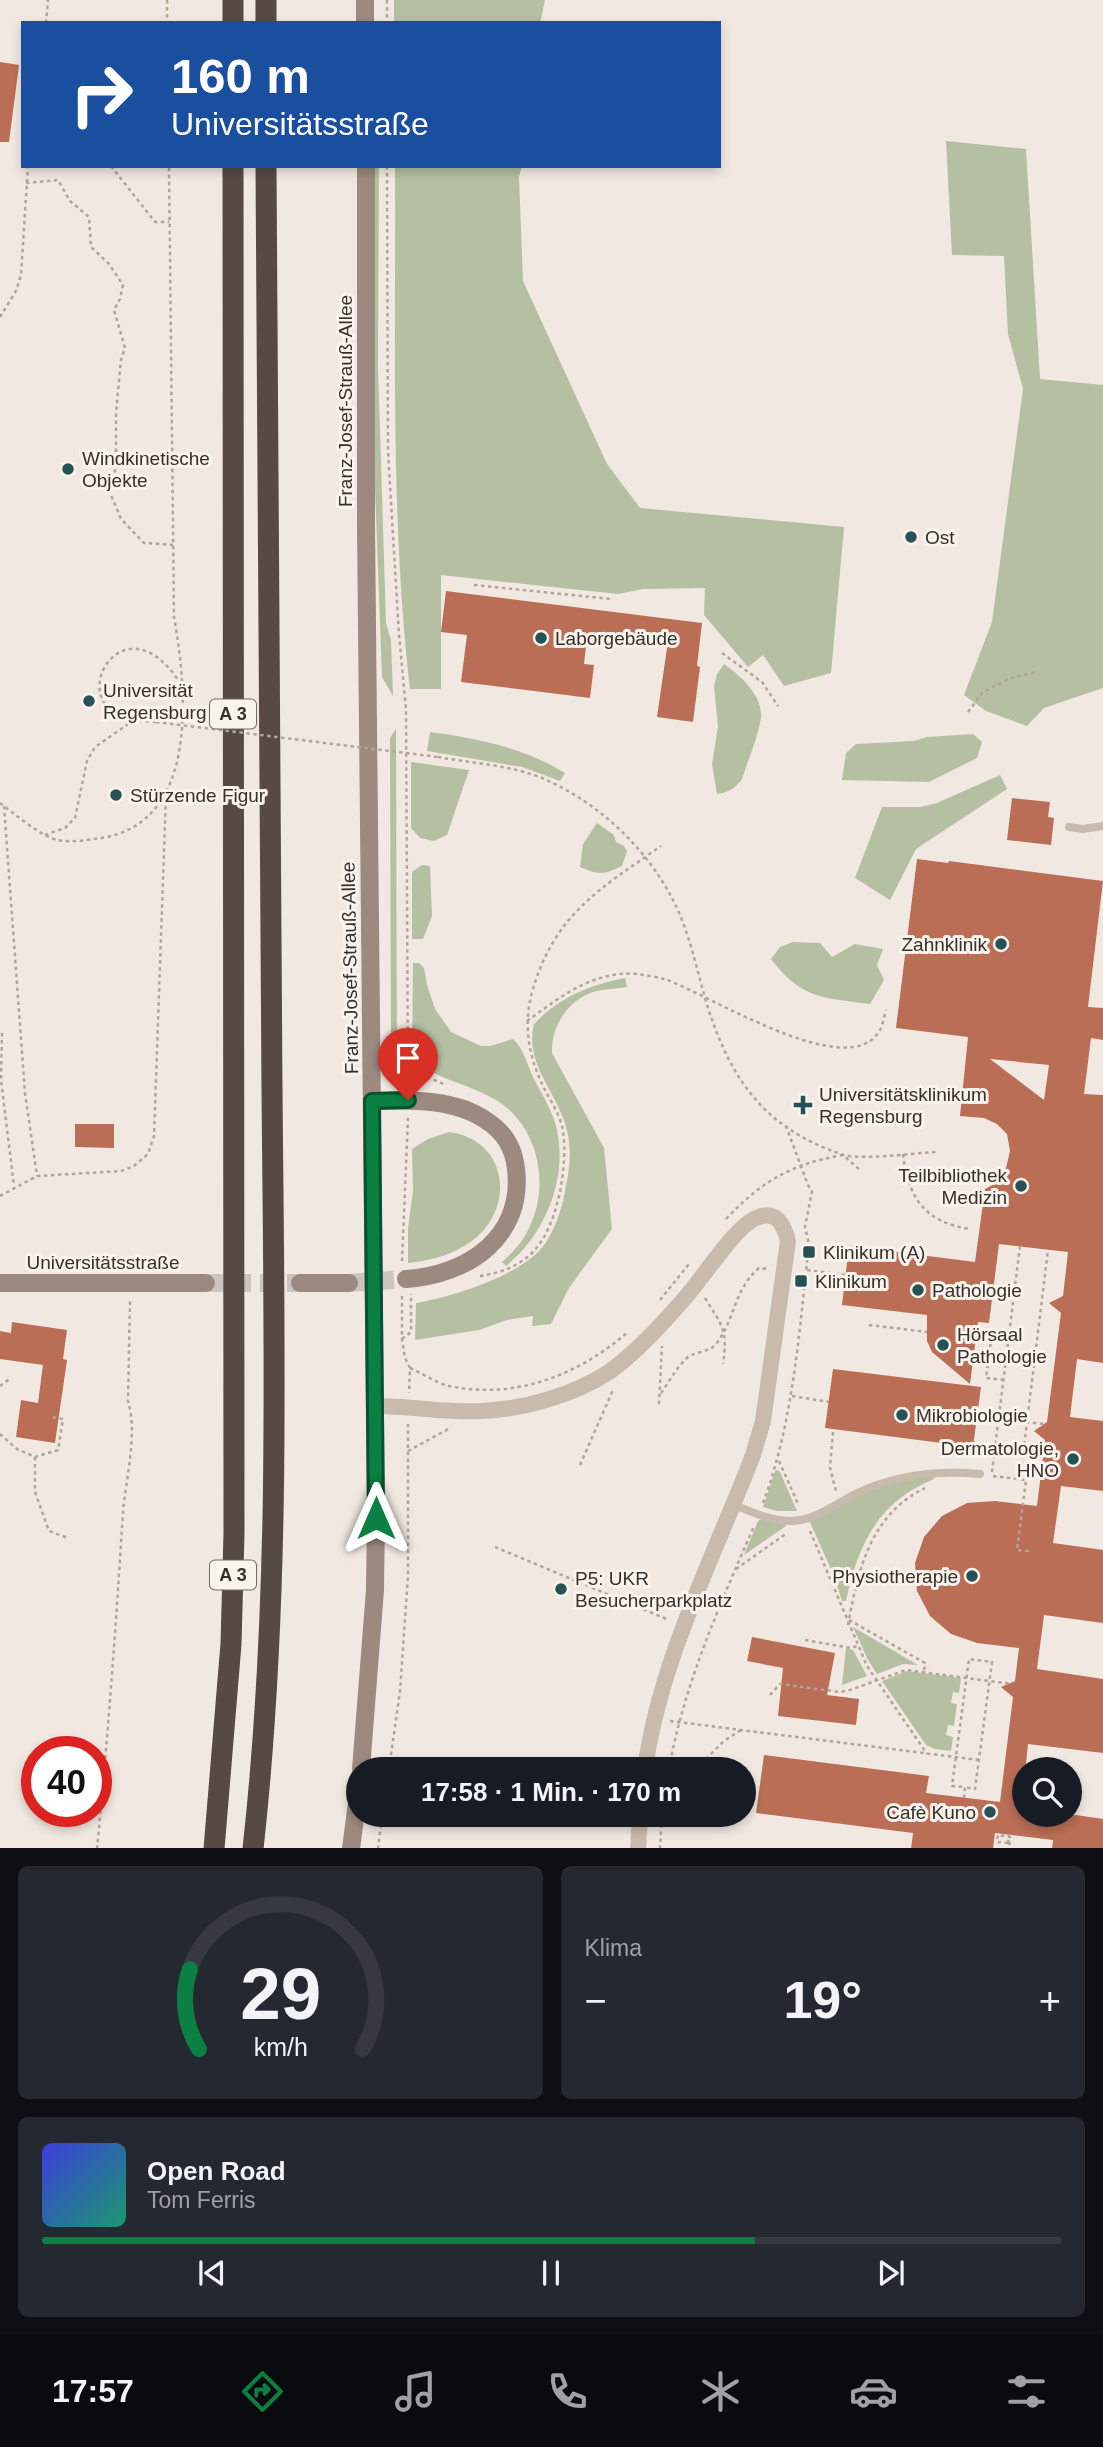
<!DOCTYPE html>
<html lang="de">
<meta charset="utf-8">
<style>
body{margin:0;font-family:Arial,sans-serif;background:#242831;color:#f1f3f6;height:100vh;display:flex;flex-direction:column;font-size:26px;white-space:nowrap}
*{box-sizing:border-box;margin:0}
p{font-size:23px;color:#9ea1a6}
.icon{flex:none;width:38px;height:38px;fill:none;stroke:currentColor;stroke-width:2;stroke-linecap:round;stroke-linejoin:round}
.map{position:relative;height:1848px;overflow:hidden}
.panel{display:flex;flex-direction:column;gap:18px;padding:18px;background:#0d0f14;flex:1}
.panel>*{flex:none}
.hud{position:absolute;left:21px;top:21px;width:700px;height:147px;border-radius:0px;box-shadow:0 4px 10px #0003;background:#1a4fa0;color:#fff;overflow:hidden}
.buttons{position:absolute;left:1012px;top:1757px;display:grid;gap:14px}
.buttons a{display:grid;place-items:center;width:70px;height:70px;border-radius:50%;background:#171b24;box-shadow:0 4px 10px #0003;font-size:35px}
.speed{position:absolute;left:21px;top:1736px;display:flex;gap:14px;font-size:35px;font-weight:700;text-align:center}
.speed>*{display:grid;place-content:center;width:91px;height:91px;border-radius:50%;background:#171b24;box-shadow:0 4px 10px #0003;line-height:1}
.speed .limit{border:10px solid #d22;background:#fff;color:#111}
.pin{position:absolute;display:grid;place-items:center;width:60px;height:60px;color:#fff;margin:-72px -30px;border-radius:50% 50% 50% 0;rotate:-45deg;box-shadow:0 0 7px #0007}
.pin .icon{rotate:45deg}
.me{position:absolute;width:77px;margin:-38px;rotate:0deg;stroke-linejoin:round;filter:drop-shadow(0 0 5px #0008)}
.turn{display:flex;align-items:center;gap:24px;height:147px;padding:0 35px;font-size:32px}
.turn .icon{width:91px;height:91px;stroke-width:2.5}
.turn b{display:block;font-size:49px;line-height:60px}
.big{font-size:52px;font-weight:600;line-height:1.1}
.panel .widget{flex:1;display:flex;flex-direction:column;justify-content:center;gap:10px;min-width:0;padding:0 24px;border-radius:10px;background:#242831}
.panel .dial{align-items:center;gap:0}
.dial svg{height:182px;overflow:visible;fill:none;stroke:#363941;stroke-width:7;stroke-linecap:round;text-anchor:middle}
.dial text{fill:#f1f3f6;stroke:none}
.song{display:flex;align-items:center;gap:21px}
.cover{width:84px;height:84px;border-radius:10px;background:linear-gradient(135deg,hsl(240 70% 55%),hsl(160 70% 35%))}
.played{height:7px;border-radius:4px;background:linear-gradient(90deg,#0b8043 70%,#363941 70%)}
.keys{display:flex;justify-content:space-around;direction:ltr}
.heat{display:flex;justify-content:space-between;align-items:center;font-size:38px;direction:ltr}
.panel .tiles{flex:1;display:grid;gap:18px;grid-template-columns:1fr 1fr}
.widget:last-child{grid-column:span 2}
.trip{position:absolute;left:346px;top:1757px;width:410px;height:70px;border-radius:35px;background:#171b24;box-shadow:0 4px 10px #0003;font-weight:600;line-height:70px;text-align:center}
.menu{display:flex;height:112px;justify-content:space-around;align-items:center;background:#090b0e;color:#9ea1a6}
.menu .icon{width:49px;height:49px}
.menu .selected{color:#0b8043}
.menu b{font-size:32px;color:#f1f3f6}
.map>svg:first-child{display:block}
.green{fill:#b5bfa2}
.building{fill:#ba6e56;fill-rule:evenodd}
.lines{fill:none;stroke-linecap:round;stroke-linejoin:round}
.secondary-tunnel{stroke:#ccc4bd;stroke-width:18;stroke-dasharray:18 9;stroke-linecap:butt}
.path{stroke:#b4a498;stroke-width:2.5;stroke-dasharray:3.5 3.5;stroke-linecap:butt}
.lane{stroke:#c8baad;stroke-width:8}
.street{stroke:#c8baad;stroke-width:16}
.secondary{stroke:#9c897f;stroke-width:18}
.highway{stroke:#574943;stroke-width:21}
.path-bridge{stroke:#b4a498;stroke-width:2.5;stroke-dasharray:3.5 3.5;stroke-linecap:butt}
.route-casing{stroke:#07532c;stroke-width:18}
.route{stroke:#0b8043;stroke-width:12}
.poi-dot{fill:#255255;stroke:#f9f3ed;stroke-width:2.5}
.labels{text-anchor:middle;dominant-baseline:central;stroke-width:6;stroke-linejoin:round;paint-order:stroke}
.shield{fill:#f9f3ed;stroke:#716a65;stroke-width:2}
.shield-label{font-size:18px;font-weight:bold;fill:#372f2b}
.street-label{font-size:19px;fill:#372f2b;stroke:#f9f3ed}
.poi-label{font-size:19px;fill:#372f2b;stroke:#f9f3ed;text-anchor:start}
</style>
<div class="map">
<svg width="1103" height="1849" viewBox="0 0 1103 1849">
<rect width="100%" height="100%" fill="#f1e9e1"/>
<g class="green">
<polygon points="394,0 545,0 540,23 394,23"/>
<polygon points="946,141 1026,149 1040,379 1103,385 1103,688 1044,708 1027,726 986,711 964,695 992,622 1023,389 1008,334 1004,256 952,255"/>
<polygon points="371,166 379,166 378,366 386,623 391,640 393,696 382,677 375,488"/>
<path d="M395 166H522L519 177 523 281 607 464 640 508 844 527 831 673 784 686 763 655 748 667 704 615 705 588 643 589 618 594 441 575V689H410C390 516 396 340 395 166Z"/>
<path d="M724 664C740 675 762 695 761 716 760 732 747 763 742 779 736 788 727 793 717 794L712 764 718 727 714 686 717 674Z"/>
<polygon points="396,729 397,1073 391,1049 390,738"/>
<path d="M430 732C479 739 523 747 565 773L560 781 522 767 427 751Z"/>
<polygon points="973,734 982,742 977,758 929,782 842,780 846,753 856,744 914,741 927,737"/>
<polygon points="411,762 469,770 447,835 434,841 420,838 411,828"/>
<polygon points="1000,775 1007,789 916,849 890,900 855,878 882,807 920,807 937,803"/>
<path d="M597 823 614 835 616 842 624 846 627 851 622 866C603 875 599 875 580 867L583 844Z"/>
<polygon points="422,865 430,866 432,916 423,939 412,939 412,872"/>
<path d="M793 942 820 943 832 957 855 944 883 949 877 965 884 980 870 1004C824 998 801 999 771 959L780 947Z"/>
<path d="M413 963H419L424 968 427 985 435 1009 451 1032 481 1046H490L513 1039C525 1050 527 1066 535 1081 544 1098 556 1117 558 1136 566 1184 543 1236 506 1266L502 1262C513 1252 523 1242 529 1228 551 1185 538 1123 494 1099 467 1083 436 1080 412 1058Z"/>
<path d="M625 978 627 987C615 989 599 989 588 994 565 1004 551 1029 552 1053L604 1148 612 1229 569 1288 551 1324 532 1326 533 1316 507 1320 479 1330 415 1340 416 1303C451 1297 523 1275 544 1245 556 1229 563 1205 566 1186 571 1163 572 1140 563 1118 551 1086 525 1060 534 1024 560 997 589 985 625 978Z"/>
<path d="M449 1132C505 1139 516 1202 477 1237 456 1254 434 1260 408 1263V1228L413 1191 412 1149 428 1139Z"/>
<polygon points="778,1470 780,1472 797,1511 777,1511 763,1507 775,1471"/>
<path d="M934 1475V1479C878 1502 858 1544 846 1601H842L834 1576 809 1520 877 1486Z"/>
<polygon points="761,1519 786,1524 786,1526 744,1555 758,1521"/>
<polygon points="853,1627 918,1665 903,1664 877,1674 868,1660"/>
<polygon points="846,1648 853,1650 867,1676 842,1685"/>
<polygon points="907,1671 961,1678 959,1693 953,1692 951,1703 957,1704 954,1726 948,1725 946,1735 953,1737 951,1751 935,1749 926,1745 882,1681"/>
</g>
<g class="building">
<polygon points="0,62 19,65 9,142 0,142"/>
<polygon points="446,591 702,623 697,666 700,667 693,722 657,717 667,648 587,638 584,664 594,665 590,698 461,682 467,635 441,632"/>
<polygon points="1012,798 1050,802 1048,817 1054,818 1051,845 1007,840"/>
<path d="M917 859 948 863 949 861 1103 881 1088 1007 1103 1008V1040L1091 1038 1084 1094 1103 1095V1363L1077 1359 1070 1417 1103 1421V1491L1061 1486 1053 1543 1103 1550V1623L1044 1615 1037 1669 1103 1679V1753L1028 1744 1021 1813 1069 1820V1814L1103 1819V1849H1052L1053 1840 995 1833 993 1849H911L913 1833 756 1813 764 1755 929 1776 926 1793 1000 1802 1013 1697 1001 1687 1015 1681 1019 1648 977 1643 951 1634 930 1616 917 1591 915 1563 924 1537 942 1516 967 1503 995 1501 1037 1506 1045 1440 1034 1431 1047 1422 1061 1313 1049 1303 1063 1296 1068 1252 999 1244 989 1323 978 1322 970 1384 932 1352 927 1341V1315L842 1305 849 1246 975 1262 985 1189 998 1182 1006 1168 1010 1151 1007 1134 997 1124 984 1118 960 1116 968 1037 896 1028ZM990 1059 1049 1065 1044 1100Z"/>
<polygon points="75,1124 114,1124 114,1148 75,1147"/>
<polygon points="12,1322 67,1330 63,1359 67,1360 55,1443 16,1437 21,1400 38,1403 43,1365 0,1359 0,1331 11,1333"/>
<polygon points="833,1369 981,1387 973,1447 825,1428"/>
<polygon points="752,1637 835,1653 827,1695 859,1699 856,1725 778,1716 783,1668 747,1661"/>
</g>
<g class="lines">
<g class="secondary-tunnel">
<polyline points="206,1283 300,1283"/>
<polyline points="349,1283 406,1279"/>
</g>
<g class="path">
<polyline points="167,0 167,23"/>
<polyline points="387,0 387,23"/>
<polyline points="46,23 48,0"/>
<polyline points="111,166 155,222 169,222"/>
<polyline points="387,166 388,452 399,635 406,709 408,1083"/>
<polyline points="26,183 58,180 70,201 89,217 91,247 109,264 123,285 120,299 114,310 125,348 121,360 116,412 116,467 109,490 121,519 144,543 173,545"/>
<polyline points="0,317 16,291 21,275 28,166"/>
<polyline points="474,585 611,599"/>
<polyline points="722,653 762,682 778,706"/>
<polyline points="968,712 983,692 1011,678 1036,672"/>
<path d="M156 722C144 721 129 721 118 715 69 691 127 600 180 683"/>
<path d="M438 757C471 763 510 765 542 778 598 802 647 848 674 902 689 932 696 966 705 998 728 1075 761 1127 841 1154 860 1161 913 1153 936 1152"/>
<path d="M0 803C14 813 41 837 58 840 71 843 87 840 101 838 200 823 187 690 174 617L169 166"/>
<polyline points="4,806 25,1093 37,1176"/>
<polyline points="45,835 65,828 75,818 87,761 95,747 134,720"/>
<path d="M527 1021C560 997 594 970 637 974 646 975 656 977 664 979 704 991 849 1086 880 1030 883 1025 884 1016 886 1010"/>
<polyline points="2,1033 1,1080 14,1186"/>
<polyline points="409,1067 413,1071 446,1085"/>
<path d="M903 1154C908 1198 925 1223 971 1229"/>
<polyline points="0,1196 37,1176 121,1171 134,1166 148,1154 154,1136 166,794"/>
<path d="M726 1219C762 1181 791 1164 843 1155L860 1170"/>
<polyline points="402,1261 408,1117"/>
<polyline points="807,1270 845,1275"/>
<path d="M480 1276C500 1273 518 1267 533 1252 558 1226 568 1166 563 1131 561 1118 553 1104 546 1092 529 1059 522 1026 533 989 555 914 601 888 661 846"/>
<polyline points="402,1296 402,1339 405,1358 410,1368 409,1393"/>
<path d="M705 1298C722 1326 728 1329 723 1364"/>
<polyline points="660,1300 689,1264"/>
<polyline points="869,1325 927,1332"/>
<polyline points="402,1339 411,1332 411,1294"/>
<polyline points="972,1364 988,1365"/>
<path d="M410 1368C422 1373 436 1383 449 1386 516 1400 578 1375 628 1332"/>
<polyline points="1004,1380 986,1378 991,1340 1009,1342"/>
<polyline points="0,1386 11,1378"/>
<path d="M661 1393C669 1382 677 1367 687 1358 695 1351 709 1353 716 1344 735 1320 734 1289 759 1268L768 1269"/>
<polyline points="792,1396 829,1402"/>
<polyline points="659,1404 662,1346"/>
<polyline points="1026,1422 1044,1424 1044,1427"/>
<polyline points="833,1432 830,1468 836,1491"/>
<polyline points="0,1434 17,1449 35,1457 58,1450 63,1419 52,1417"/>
<polyline points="408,1451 450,1428"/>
<polyline points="35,1457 35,1492 49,1531 68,1538"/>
<polyline points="779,1461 799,1506"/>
<polyline points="580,1465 613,1390"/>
<polyline points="992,1472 1020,1246"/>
<polyline points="993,1476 1026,1480 1017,1550 1028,1551 1028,1554"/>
<polyline points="1020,1479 1048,1250"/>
<path d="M763 1503C794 1420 799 1331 809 1244L805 1227 812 1191 808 1185 786 1126"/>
<polyline points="810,1531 867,1666 927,1754"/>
<polyline points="495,1547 669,1620"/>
<polyline points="736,1569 787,1533"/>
<polyline points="849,1620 925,1663 924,1672"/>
<path d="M848 1625C858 1570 870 1515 925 1488"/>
<polyline points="805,1640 851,1648 857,1646"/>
<polyline points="770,1695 780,1684 840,1692 850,1690 906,1670 1012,1684"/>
<polyline points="670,1721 979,1760"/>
<polyline points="389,1769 400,1691 408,1576 408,1424"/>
<path d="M669 1769C684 1684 720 1605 754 1526"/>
<polyline points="696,1769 724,1741 741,1730"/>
<polyline points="964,1798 965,1787 952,1786 969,1659 992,1662 975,1789 965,1787"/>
<polyline points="1008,1843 997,1842 998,1835 1010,1837 1009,1849"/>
<path d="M97 1849C108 1736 116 1625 123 1512 126 1478 138 1433 128 1401L130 1301"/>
<polyline points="378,1849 382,1815"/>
<polyline points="660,1849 662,1815"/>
</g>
<g class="lane">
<polyline points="1069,827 1083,829 1103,826"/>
<path d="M734 1505C752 1512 771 1521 791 1521 814 1521 835 1504 855 1494 895 1475 936 1470 980 1474"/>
</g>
<g class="street">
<path d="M376 1406C411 1406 448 1413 483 1411 524 1409 574 1395 609 1372 637 1352 662 1324 685 1298 702 1279 735 1227 756 1218 776 1209 784 1224 788 1241L763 1421 753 1455C714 1557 660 1660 645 1769"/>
<polyline points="638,1849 640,1815"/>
</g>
<g class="secondary">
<polyline points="365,0 365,23"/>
<path d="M372 1101C409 1100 455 1098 487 1121 504 1132 514 1149 516 1169 524 1237 468 1275 406 1279"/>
<polyline points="0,1283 206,1283"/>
<polyline points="300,1283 349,1283"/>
<polyline points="361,1769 375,1590 376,1518 366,526 366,166"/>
<polyline points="351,1849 359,1787"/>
</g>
<g class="highway">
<polyline points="266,0 266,23"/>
<polyline points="233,23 233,0"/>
<polyline points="214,1849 231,1644 234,1533 233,166"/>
<path d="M253 1849C281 1596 274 1341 272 1088 269 781 267 474 266 166"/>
</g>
<g class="path-bridge">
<polyline points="156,722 438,757"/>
<polyline points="1008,1843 1009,1834"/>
</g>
</g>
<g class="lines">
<g class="route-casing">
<polyline id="route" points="376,1518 372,1101 408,1100"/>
</g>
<use href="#route" class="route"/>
</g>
<g class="poi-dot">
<circle cx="68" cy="469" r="7"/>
<circle cx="911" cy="537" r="7"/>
<circle cx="541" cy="638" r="7"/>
<circle cx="89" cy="701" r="7"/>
<circle cx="116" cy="795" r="7"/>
<circle cx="1001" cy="944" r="7"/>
<path d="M799.5 1094.5h7v7h7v7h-7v7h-7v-7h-7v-7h7z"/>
<circle cx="1021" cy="1186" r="7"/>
<rect x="802" y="1245" width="14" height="14" rx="3.5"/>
<rect x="794" y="1274" width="14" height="14" rx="3.5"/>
<circle cx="918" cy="1290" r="7"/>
<circle cx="943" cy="1345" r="7"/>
<circle cx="902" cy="1415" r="7"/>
<circle cx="1073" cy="1459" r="7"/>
<circle cx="972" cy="1576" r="7"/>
<circle cx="561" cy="1589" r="7"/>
<circle cx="990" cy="1812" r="7"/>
</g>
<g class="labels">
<g class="shield">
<rect x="210" y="699.5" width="46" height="29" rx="5"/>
<rect x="210" y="1560.5" width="46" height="29" rx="5"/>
</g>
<g class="shield-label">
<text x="233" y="714">A 3</text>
<text x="233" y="1575">A 3</text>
</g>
<g class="street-label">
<text transform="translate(345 401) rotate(-90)">Franz-Josef-Strauß-Allee</text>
<text transform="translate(350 968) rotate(-91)">Franz-Josef-Strauß-Allee</text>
<text x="103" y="1262">Universitätsstraße</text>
</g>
<g class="poi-label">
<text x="82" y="458">Windkinetische<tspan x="82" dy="22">Objekte</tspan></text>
<text x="925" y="537">Ost</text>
<text x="555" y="638">Laborgebäude</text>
<text x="103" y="690">Universität<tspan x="103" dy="22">Regensburg</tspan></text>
<text x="130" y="795">Stürzende Figur</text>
<text x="987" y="944" text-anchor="end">Zahnklinik</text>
<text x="819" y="1094">Universitätsklinikum<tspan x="819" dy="22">Regensburg</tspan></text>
<text x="1007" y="1175" text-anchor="end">Teilbibliothek<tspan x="1007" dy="22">Medizin</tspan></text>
<text x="823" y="1252">Klinikum (A)</text>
<text x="815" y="1281">Klinikum</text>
<text x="932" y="1290">Pathologie</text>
<text x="957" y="1334">Hörsaal<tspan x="957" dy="22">Pathologie</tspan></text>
<text x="916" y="1415">Mikrobiologie</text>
<text x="1059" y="1448" text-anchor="end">Dermatologie,<tspan x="1059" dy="22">HNO</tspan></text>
<text x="958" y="1576" text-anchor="end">Physiotherapie</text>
<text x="575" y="1578">P5: UKR<tspan x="575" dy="22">Besucherparkplatz</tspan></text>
<text x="976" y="1812" text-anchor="end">Cafè Kuno</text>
</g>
</g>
</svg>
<div class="buttons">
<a><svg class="icon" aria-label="search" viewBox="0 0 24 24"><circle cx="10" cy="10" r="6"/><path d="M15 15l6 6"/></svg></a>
</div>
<div class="speed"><div class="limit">40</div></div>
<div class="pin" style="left:408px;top:1100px;background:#d93025"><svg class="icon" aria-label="arrive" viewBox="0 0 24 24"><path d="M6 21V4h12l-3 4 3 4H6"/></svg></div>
<svg class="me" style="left:376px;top:1518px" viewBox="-20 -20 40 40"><path d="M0-17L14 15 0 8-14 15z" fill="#0b8043" stroke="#fff" stroke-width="4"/></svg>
<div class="trip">17:58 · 1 Min. · 170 m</div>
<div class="hud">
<div class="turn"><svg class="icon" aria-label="right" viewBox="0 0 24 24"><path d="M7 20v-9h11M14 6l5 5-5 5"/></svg><div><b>160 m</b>Universitätsstraße</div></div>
</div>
</div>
<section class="panel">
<div class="tiles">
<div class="widget dial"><svg viewBox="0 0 100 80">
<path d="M14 69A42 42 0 1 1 86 69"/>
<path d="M14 69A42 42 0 0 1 10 34" stroke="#0b8043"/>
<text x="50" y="56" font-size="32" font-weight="700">29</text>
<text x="50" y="72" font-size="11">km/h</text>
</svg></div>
<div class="widget"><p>Klima</p>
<div class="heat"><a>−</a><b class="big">19°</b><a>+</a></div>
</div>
<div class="widget">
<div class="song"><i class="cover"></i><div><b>Open Road</b><p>Tom Ferris</p></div></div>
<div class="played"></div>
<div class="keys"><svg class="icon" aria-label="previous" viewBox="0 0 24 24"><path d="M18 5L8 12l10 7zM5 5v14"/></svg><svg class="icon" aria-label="pause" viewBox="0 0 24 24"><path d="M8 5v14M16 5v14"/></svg><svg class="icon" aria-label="next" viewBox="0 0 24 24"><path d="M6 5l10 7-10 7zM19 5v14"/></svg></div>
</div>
</div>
</section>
<nav class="menu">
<b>17:57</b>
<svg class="icon selected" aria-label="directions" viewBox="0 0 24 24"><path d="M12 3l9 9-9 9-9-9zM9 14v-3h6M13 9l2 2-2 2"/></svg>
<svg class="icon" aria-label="music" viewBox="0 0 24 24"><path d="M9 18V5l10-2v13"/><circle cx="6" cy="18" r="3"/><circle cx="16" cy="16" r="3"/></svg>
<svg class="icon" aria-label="phone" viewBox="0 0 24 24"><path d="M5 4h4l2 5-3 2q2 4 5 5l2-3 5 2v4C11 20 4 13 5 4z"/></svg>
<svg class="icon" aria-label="climate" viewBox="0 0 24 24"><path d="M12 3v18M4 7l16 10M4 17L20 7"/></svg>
<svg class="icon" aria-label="car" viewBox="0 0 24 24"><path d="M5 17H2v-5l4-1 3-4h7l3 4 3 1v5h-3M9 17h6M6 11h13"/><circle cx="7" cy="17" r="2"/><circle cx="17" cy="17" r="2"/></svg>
<svg class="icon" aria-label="filters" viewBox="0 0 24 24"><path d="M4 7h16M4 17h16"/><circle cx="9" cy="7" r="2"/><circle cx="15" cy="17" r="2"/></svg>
</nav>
